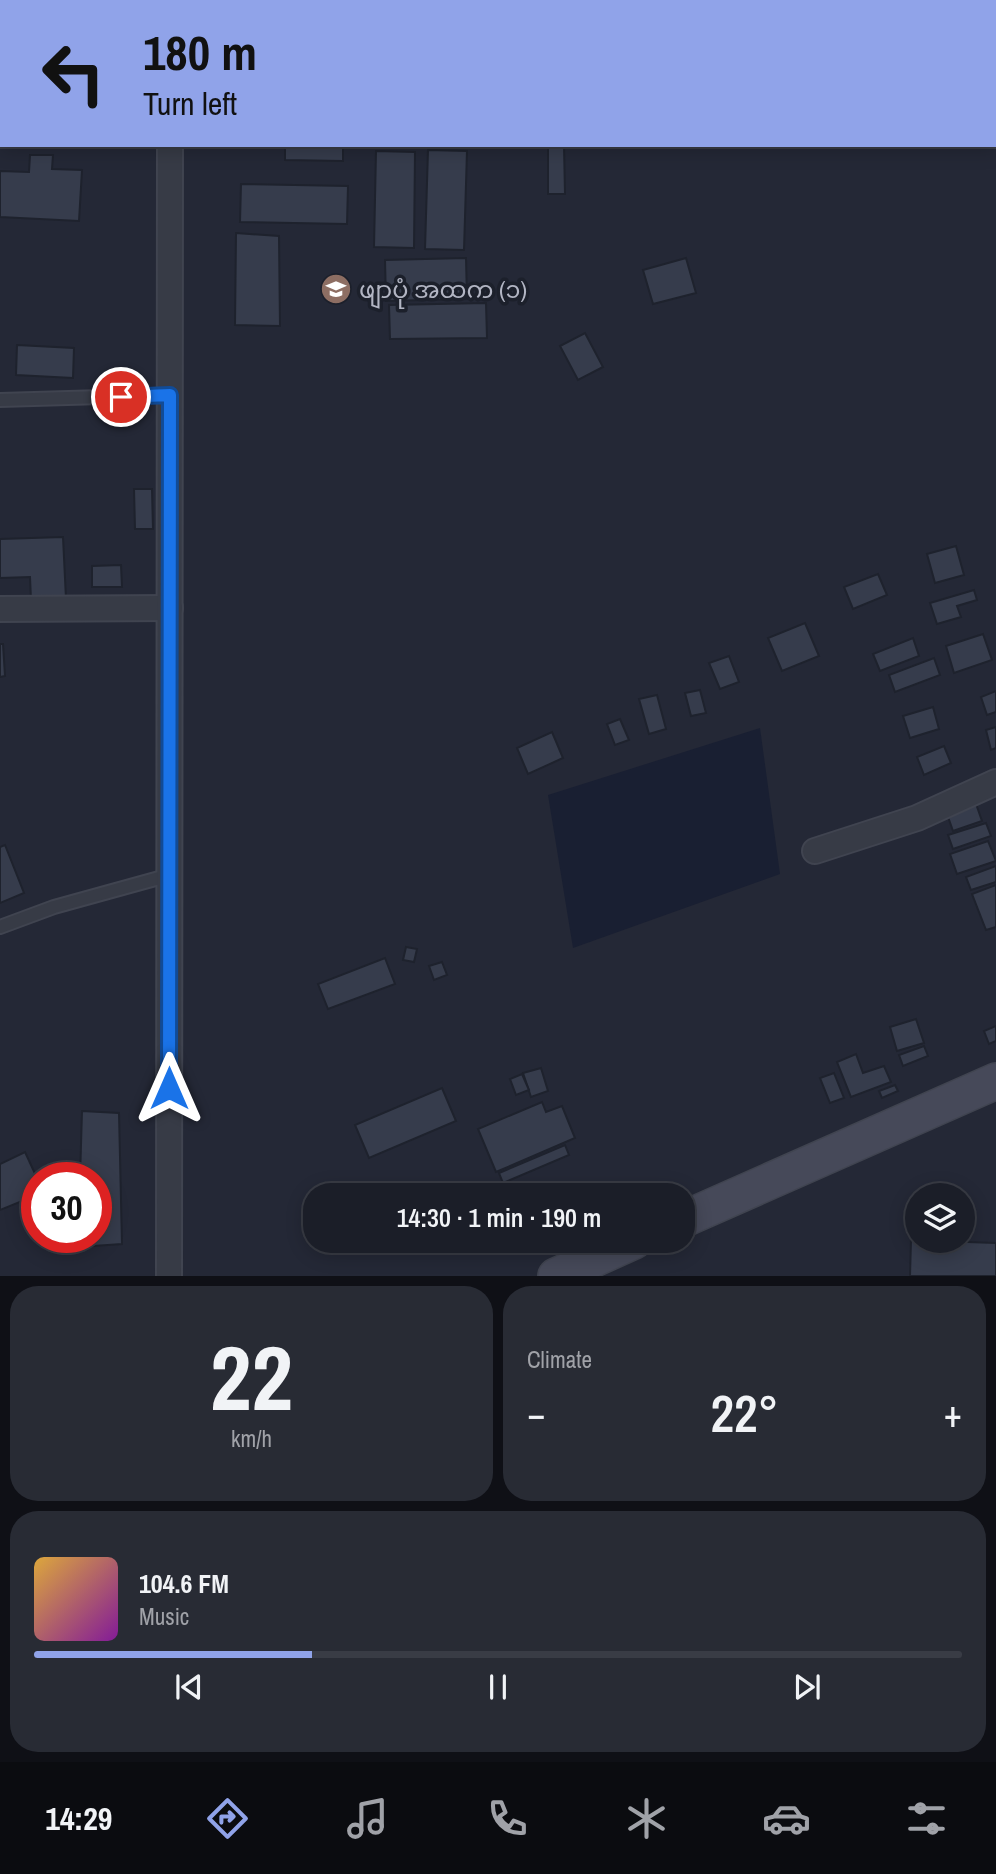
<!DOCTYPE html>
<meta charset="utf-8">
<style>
body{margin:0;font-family:"Archivo Narrow","Noto Sans Myanmar",sans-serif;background:#282b34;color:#f1f3f6;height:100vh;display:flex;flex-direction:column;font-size:26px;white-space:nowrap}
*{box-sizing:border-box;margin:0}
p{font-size:23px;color:#a0a2a8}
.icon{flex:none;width:38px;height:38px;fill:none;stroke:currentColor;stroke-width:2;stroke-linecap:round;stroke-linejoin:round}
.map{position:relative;height:1276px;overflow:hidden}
.details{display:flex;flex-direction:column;gap:10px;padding:10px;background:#0f1016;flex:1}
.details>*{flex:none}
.guide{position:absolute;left:0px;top:0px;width:998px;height:147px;box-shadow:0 4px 18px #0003,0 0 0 2px #393c45;background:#90a3e9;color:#111;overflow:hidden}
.controls{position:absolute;left:905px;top:1183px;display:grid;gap:14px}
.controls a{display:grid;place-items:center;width:70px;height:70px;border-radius:50%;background:#1b1e28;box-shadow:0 4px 18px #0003,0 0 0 2px #393c45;font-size:35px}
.speed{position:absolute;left:21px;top:1162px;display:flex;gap:14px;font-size:35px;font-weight:700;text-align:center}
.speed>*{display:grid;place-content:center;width:91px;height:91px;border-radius:50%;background:#1b1e28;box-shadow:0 4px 18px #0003,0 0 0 2px #393c45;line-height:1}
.speed .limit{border:10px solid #d22;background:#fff;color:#111}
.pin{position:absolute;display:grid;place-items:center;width:60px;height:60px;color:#fff;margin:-30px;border:4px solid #fff;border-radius:50%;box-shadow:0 2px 7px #0007}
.me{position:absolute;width:77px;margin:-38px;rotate:0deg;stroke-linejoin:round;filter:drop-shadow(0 0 5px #0008)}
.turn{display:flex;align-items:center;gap:24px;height:147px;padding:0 28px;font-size:32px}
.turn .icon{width:91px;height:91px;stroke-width:2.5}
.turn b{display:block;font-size:49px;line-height:60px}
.big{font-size:52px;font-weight:600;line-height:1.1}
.details .widget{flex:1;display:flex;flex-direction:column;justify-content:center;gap:10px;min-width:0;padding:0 24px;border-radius:28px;background:#282b34}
.details .dial{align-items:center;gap:0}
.dial b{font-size:91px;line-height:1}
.song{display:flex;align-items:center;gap:21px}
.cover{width:84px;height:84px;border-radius:10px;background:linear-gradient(135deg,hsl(40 70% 55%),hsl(290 70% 35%))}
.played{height:7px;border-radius:4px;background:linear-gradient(90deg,#90a3e9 30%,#393c45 30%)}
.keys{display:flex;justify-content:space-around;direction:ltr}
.heat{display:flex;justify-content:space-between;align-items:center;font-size:38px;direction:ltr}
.details .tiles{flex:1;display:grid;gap:10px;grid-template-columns:1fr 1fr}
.widget:last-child{grid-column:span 2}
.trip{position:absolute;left:303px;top:1183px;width:392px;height:70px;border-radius:28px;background:#1b1e28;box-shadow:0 4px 18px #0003,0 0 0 2px #393c45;font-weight:600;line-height:70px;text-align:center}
.tab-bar{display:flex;height:112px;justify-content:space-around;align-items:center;background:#0b0c10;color:#a0a2a8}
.tab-bar .icon{width:49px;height:49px}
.tab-bar .active{color:#90a3e9}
.tab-bar b{font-size:32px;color:#f1f3f6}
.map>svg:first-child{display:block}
.water{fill:#191f32}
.building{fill:#363c4c;stroke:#1e222d;stroke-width:2}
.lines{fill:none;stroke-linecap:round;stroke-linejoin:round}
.service-casing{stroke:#404450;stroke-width:16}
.minor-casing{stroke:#404450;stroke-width:28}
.secondary-casing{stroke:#404450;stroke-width:38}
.service{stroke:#373b46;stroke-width:12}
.minor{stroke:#373b46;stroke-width:24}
.secondary{stroke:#464959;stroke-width:35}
.route-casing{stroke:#114b97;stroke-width:18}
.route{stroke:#1a73e8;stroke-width:12}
.labels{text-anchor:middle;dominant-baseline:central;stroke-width:7;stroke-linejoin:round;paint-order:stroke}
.poi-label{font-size:24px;fill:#b2b5c3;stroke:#1c202b;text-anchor:start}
</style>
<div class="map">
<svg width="996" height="1276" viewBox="0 0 996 1276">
<rect width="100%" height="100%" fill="#242836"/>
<polygon class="water" points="760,728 780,874 573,948 548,795"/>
<g class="building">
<polygon points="285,145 343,145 343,161 285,160"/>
<polygon points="548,145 564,145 565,194 548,194"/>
<polygon points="428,150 467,151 464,250 425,249"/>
<polygon points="376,151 415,152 414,248 374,247"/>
<polygon points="30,155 53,155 52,169 82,170 79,221 0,217 0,171 29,172"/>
<polygon points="241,184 348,186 347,224 240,222"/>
<polygon points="236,233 279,236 280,326 235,325"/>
<polygon points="466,258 467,299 386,301 385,260"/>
<polygon points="686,258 696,293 653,304 643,270"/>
<polygon points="486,303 487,338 390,339 389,305"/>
<polygon points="585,333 603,367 578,380 560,346"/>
<polygon points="17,345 74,348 73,378 16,375"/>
<polygon points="134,489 152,489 153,529 135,529"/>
<polygon points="63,537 66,599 31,600 30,577 0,578 0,539"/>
<polygon points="956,546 964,575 935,583 927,554"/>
<polygon points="121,565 122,587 92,587 92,566"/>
<polygon points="878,574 887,595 853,609 844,587"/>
<polygon points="974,590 977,600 957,606 961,617 937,624 930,603"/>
<polygon points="805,623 819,656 782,671 768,638"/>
<polygon points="983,634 992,660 954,673 946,646"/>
<polygon points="913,638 919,656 880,671 873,654"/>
<polygon points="0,644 3,644 5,676 0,677"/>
<polygon points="729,656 739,682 720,689 709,663"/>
<polygon points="934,658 940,675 895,692 889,675"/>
<polygon points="700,690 706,713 691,716 685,693"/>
<polygon points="996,691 996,712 987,715 981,697"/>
<polygon points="657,695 666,729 649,734 639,699"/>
<polygon points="933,707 939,729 910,738 903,716"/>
<polygon points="620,719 629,740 615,745 607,724"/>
<polygon points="996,727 996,748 991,750 986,730"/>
<polygon points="552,732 563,758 528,774 517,748"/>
<polygon points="944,746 951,763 924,775 917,757"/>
<polygon points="975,801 982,821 953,831 946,811"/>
<polygon points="986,823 991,836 953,849 948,835"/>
<polygon points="988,841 996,861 957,874 950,854"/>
<polygon points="5,845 24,893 0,903 0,847"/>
<polygon points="996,866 996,882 971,890 966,877"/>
<polygon points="996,885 996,927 986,930 972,894"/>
<polygon points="406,947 417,949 414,962 403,960"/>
<polygon points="385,958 395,984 328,1009 318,984"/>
<polygon points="442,962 447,975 434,980 429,966"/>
<polygon points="916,1019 924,1043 897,1051 890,1027"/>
<polygon points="996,1026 996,1041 989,1044 984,1031"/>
<polygon points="924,1046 928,1056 903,1066 899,1055"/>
<polygon points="856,1054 863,1073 884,1066 891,1082 851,1097 837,1062"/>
<polygon points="541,1068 548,1091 531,1097 523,1073"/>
<polygon points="834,1073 844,1098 830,1103 820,1078"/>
<polygon points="522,1074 529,1090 516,1095 510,1079"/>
<polygon points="895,1085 898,1091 882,1098 879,1091"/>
<polygon points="442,1088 456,1121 369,1158 355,1125"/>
<polygon points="542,1102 546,1112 562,1106 575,1138 496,1172 478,1129"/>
<polygon points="82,1111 119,1113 122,1244 79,1247 79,1237 96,1237 96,1178 80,1178"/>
<polygon points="565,1145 569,1155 503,1183 499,1173"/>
<polygon points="25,1152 37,1178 37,1195 0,1210 0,1164"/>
<polygon points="911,1240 996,1243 996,1276 910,1276"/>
</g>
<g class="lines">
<g class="service-casing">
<g id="service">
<polyline points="0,1 6,2"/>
<polyline points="0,400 170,395"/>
<polyline points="0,927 54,907 170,875"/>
</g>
</g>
<g class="minor-casing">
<g id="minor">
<polyline points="170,2 170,0"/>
<polyline points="0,609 170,608"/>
<polyline points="815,851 917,818 996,782"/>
<polyline points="169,1276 170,145"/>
</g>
</g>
<g class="secondary-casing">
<g id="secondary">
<polyline points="682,1220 996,1081"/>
<polyline points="556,1276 634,1241"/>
</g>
</g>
<use href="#service" class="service"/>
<use href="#minor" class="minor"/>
<use href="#secondary" class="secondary"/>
</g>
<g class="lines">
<g class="route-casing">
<polyline id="route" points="121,397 170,395 169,1088"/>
</g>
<use href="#route" class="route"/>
</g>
<defs>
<g id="school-disc" transform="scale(1.575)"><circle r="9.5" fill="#8d6e63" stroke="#1c202b"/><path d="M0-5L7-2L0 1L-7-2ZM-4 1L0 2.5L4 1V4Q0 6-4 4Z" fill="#fff"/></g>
</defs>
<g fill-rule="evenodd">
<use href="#school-disc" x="336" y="289"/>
</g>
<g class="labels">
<g class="poi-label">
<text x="359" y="289">ဖျာပုံ အထက (၁)</text>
</g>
</g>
</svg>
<div class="controls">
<a><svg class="icon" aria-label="layers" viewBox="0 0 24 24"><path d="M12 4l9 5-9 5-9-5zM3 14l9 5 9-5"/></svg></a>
</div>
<div class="speed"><div class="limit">30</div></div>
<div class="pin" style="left:121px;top:397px;background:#d93025"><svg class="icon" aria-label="arrive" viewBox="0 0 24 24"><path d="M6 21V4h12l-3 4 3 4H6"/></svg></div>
<svg class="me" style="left:169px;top:1088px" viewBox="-20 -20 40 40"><path d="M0-17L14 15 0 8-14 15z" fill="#1a73e8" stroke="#fff" stroke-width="4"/></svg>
<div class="trip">14:30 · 1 min · 190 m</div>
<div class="guide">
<div class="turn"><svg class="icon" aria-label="left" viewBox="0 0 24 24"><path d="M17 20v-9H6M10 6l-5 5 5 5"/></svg><div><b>180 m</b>Turn left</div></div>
</div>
</div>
<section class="details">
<div class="tiles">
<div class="widget dial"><b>22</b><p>km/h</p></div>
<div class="widget"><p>Climate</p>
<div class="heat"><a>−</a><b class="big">22°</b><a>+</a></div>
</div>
<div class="widget">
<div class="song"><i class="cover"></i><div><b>104.6 FM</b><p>Music</p></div></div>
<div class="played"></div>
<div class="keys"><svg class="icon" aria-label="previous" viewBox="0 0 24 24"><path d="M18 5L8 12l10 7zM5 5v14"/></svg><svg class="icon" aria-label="pause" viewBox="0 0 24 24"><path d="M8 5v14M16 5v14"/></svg><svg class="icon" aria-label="next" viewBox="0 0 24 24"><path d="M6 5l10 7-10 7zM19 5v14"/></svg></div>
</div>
</div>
</section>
<nav class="tab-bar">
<b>14:29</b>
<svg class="icon active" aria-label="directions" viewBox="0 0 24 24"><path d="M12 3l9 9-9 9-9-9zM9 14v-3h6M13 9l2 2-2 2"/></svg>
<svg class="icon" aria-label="music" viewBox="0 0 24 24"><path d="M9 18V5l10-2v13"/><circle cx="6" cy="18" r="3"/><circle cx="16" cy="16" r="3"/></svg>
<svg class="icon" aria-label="phone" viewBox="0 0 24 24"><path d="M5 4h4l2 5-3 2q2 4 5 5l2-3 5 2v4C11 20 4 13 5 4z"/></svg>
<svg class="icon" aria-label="climate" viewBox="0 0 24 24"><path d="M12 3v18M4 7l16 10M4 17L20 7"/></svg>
<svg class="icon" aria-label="car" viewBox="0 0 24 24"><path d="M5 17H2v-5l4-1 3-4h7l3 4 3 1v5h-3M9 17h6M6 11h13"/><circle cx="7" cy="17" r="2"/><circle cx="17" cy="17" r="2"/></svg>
<svg class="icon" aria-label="filters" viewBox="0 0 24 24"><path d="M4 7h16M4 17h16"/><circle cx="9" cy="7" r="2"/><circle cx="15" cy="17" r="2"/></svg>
</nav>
